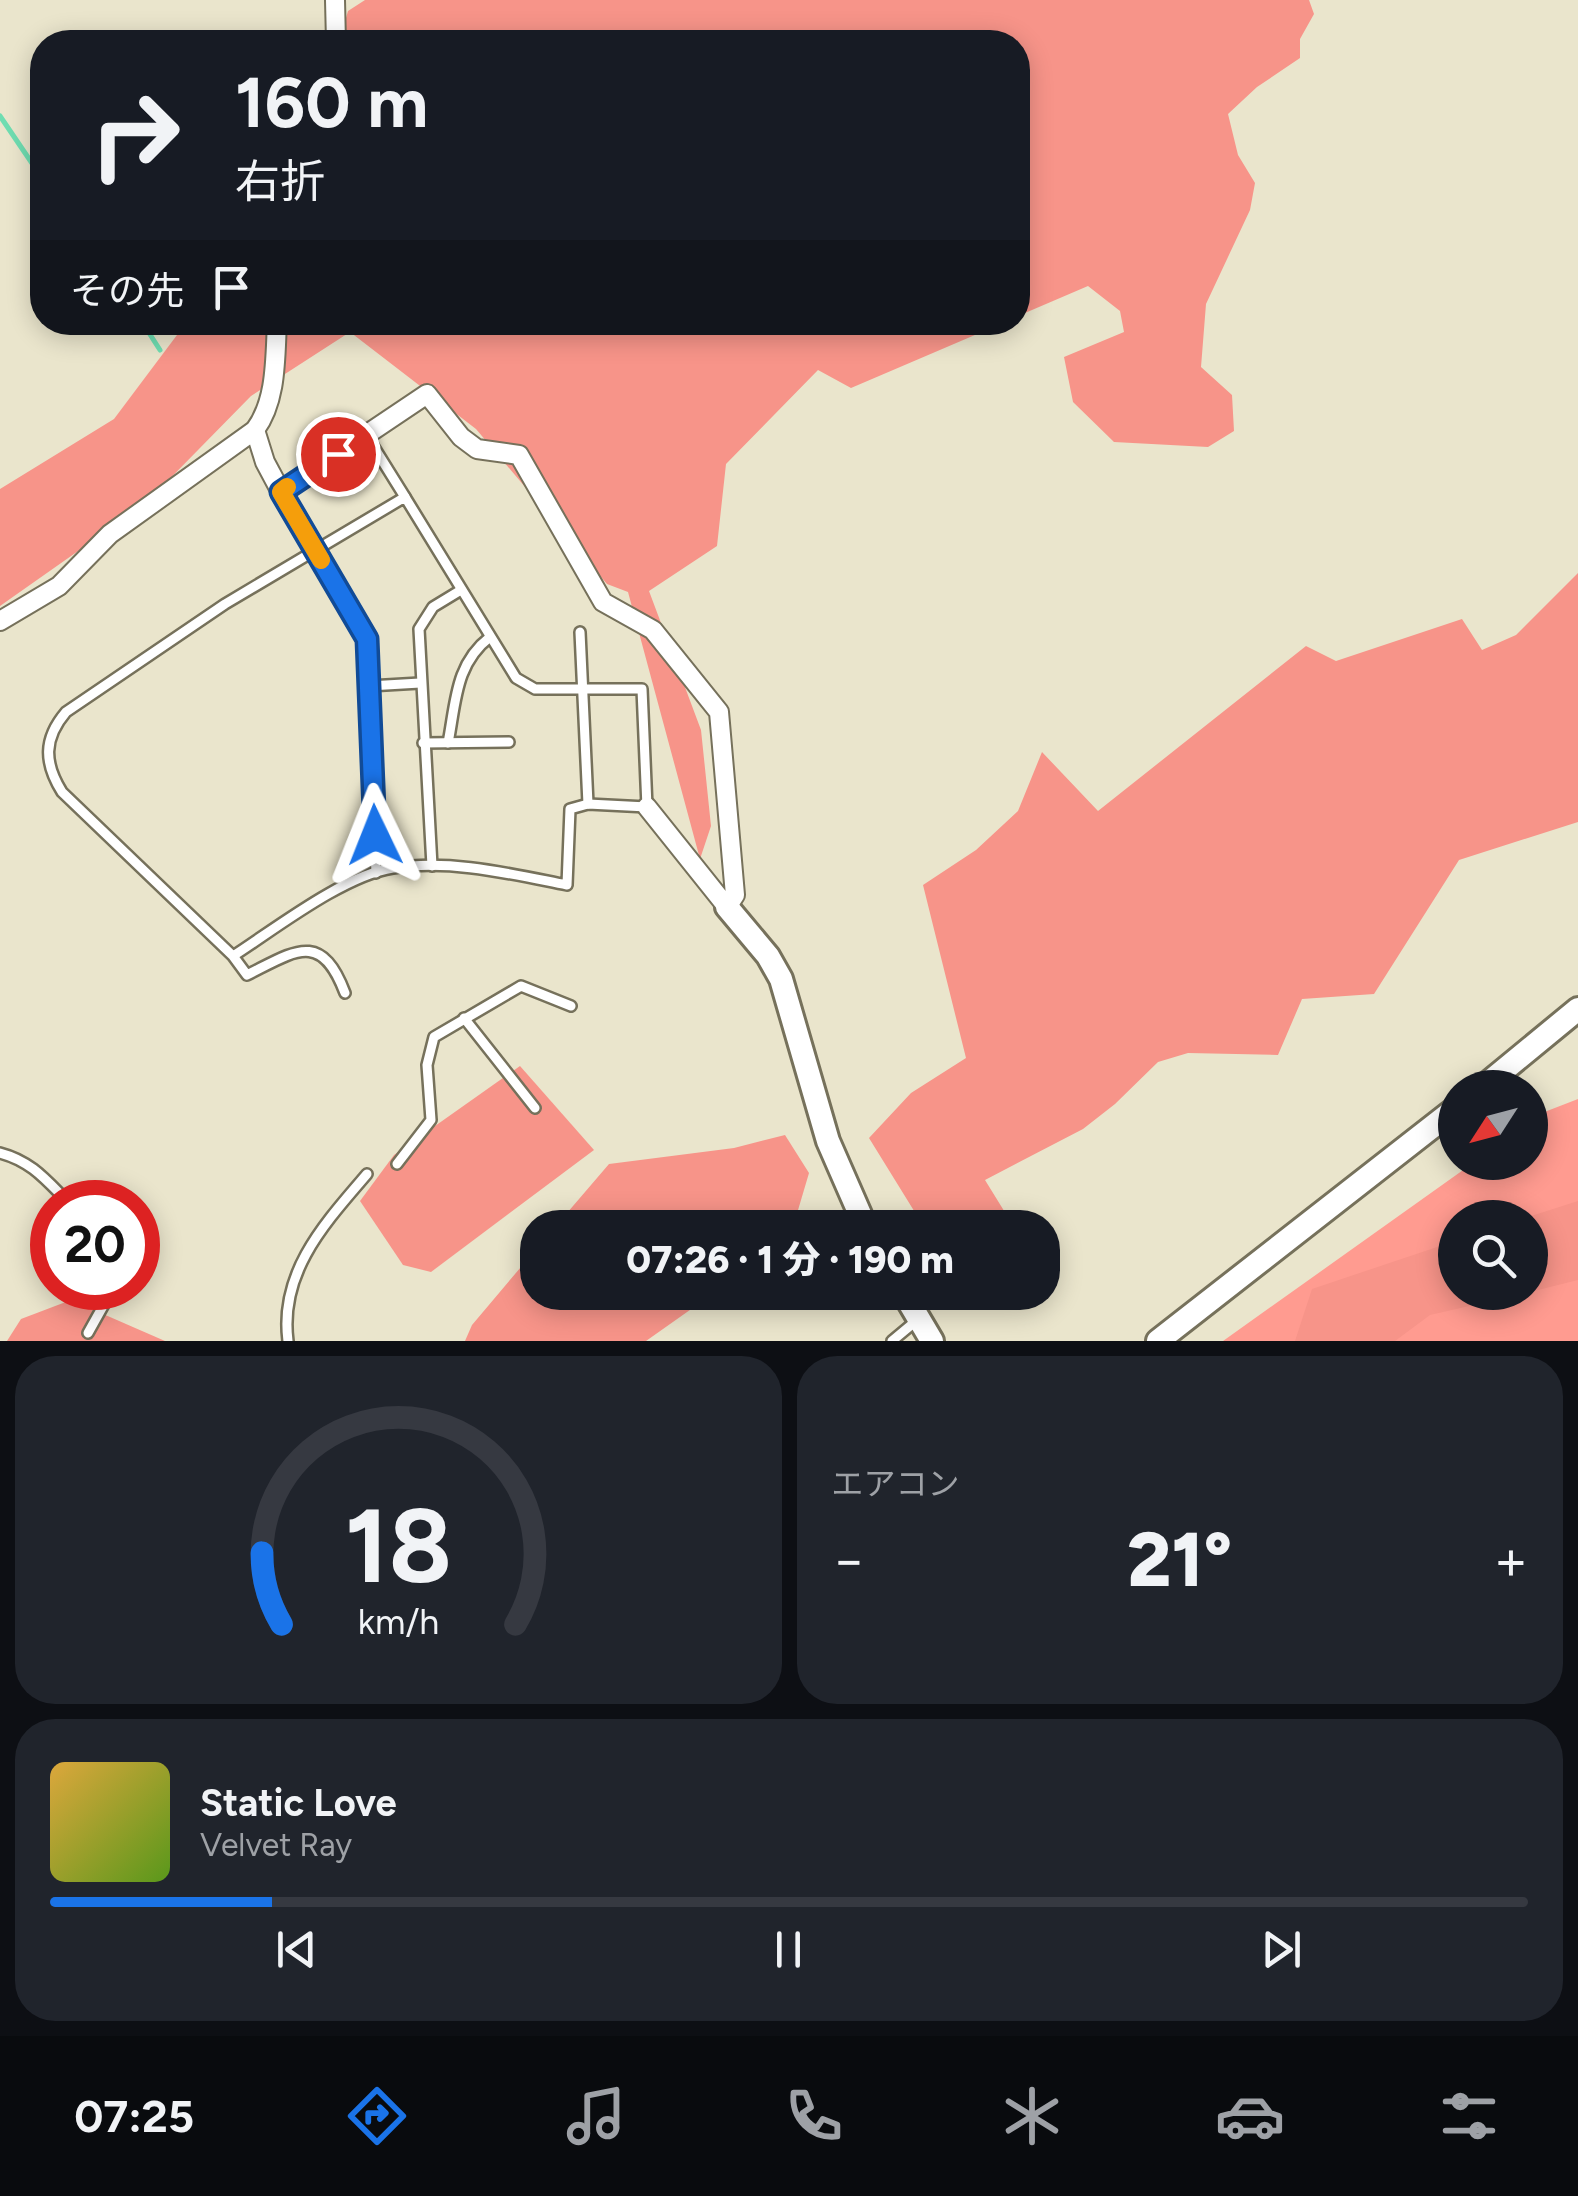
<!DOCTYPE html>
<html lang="ja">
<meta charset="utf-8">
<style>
body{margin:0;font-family:Figtree,"Noto Sans JP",sans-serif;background:#20242c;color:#f1f3f6;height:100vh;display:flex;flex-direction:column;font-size:38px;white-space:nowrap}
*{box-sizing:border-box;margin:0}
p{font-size:32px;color:#9ea1a6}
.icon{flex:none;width:55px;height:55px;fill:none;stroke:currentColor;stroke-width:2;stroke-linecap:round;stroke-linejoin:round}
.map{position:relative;height:1341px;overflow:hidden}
.drawer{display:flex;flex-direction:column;gap:15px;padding:15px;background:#0d0f14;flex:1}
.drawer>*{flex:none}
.guide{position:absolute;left:30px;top:30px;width:1000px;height:305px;border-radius:40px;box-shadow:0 5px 25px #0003;background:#171b24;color:#f1f3f6;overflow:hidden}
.needle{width:65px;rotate:234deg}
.controls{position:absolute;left:1438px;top:1070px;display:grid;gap:20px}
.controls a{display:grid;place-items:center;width:110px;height:110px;border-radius:50%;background:#171b24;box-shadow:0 5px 25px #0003;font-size:50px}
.speed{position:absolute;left:30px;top:1180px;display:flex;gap:20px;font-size:50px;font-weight:700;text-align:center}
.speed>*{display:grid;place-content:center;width:130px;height:130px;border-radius:50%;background:#171b24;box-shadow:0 5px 25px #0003;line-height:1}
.speed .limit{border:15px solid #d22;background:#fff;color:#111}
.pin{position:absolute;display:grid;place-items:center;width:85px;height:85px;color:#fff;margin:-42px;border:5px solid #fff;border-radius:50%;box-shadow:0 2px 10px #0007}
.me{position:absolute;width:110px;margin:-55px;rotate:358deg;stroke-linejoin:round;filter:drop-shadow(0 0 8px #0008)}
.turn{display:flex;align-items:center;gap:35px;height:210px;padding:0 40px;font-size:45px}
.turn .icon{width:130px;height:130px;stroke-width:2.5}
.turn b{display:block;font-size:70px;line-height:85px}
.then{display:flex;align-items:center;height:95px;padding:0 40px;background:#0003;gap:20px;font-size:38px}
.big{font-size:75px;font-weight:800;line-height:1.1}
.drawer .tile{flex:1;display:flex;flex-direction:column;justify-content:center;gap:15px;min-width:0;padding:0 35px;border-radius:40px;background:#20242c}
.drawer .dial{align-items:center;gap:0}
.dial svg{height:260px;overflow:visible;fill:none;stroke:#363941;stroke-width:7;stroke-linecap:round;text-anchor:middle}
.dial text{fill:#f1f3f6;stroke:none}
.song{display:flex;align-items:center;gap:30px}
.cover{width:120px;height:120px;border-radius:15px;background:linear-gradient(135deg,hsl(40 70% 55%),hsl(90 70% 35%))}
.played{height:10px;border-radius:5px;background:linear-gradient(90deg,#1a73e8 15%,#363941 15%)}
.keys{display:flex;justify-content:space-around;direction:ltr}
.heat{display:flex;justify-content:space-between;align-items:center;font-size:55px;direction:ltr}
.drawer .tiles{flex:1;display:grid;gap:15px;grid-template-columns:1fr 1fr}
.tile:last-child{grid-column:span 2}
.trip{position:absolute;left:520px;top:1210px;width:540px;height:100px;border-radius:40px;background:#171b24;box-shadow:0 5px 25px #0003;font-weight:800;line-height:100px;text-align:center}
.dock{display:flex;height:160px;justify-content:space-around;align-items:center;background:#090b0e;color:#9ea1a6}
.dock .icon{width:70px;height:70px}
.dock .selected{color:#1a73e8}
.dock b{font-size:45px;color:#f1f3f6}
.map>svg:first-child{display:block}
.green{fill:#ff9b90;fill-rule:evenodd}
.forest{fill:#f79489}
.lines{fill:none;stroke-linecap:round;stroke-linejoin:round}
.stream{stroke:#6fddb1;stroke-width:5}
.service-casing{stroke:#76715b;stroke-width:14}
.minor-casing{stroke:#76715b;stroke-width:22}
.tertiary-casing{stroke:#76715b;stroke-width:28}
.service{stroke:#fff;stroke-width:9}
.minor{stroke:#fff;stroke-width:18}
.tertiary{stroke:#fff;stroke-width:22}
.route-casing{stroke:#114b97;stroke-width:25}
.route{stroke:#1a73e8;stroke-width:18}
.slow{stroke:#f59e0b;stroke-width:18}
</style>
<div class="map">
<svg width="1578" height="1341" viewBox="0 0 1578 1341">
<rect width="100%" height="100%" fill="#eae5cc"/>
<path class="green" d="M1578 1099V1341H1223L1473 1163 1530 1162V1123L1547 1111ZM1455 1218H1530V1292H1455Z"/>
<g class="forest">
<polygon points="365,0 1309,0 1314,14 1300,39 1300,58 1257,87 1228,114 1238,155 1255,183 1250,210 1206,304 1201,367 1232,395 1234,431 1208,447 1114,442 1073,402 1064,357 1124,332 1120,311 1088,286 1018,316 1018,42 339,42 348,11"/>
<polygon points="186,323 1003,323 851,388 818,370 726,464 717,546 649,591 701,730 711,826 700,859 628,592 607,584 476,429 350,332 251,396 145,504 0,606 0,489 114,419"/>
<polygon points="1578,573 1578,822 1459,860 1374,994 1302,999 1278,1055 1188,1053 1158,1062 1115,1104 1083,1129 985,1180 1014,1227 924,1227 869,1138 911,1093 966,1058 923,885 976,850 1018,811 1042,752 1098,811 1306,646 1336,661 1462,619 1482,650 1516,635"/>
<polygon points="520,1066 594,1150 431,1272 403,1265 360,1201 394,1155"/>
<polygon points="785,1135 809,1173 793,1227 555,1227 609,1164 734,1148"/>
<polygon points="1578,1201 1578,1280 1530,1292 1528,1217"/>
<polygon points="1455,1241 1455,1292 1526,1293 1430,1315 1395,1341 1295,1341 1312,1289"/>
<polygon points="537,1248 538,1292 714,1293 646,1341 465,1341 472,1325"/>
<polygon points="71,1300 165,1341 7,1341 21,1319"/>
</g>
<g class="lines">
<g class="stream">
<polyline points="0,116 42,178"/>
<polyline points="142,322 160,350"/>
</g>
<g class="service-casing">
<g id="service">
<polyline points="367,436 405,497"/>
<polyline points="281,492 367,639 376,873"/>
<polyline points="580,632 588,804"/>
<polyline points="369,686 420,683"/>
<polyline points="423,743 509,742"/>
<path d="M448 743C456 702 455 664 490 637"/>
<polyline points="432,866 419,629 433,607 461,590"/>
<path d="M233 956C275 929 344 875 393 868 451 859 511 874 567 885L570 809 588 804 647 807 642 689H535L516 678 405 497 225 604 66 712C43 739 44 763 62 792L233 956 247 975C295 951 321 930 345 993"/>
<polyline points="464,1018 535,1108"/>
<path d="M0 1153C31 1161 46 1180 68 1202"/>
<polyline points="397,1164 431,1120 427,1065 434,1037 521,986 571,1006"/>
<polyline points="88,1333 107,1299 104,1288"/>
<path d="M288 1341C279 1272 325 1223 367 1174"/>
<polyline points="892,1341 916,1321"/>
</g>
</g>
<g class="minor-casing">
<g id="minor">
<polyline points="335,0 336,42"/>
<polyline points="255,430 265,462 281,492 427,394 461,437 477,449 519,455 603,602 653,630 719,712 735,895 727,907 647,807"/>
<path d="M0 621 59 586 110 534 255 430C277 400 275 358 277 322"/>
</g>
</g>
<g class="tertiary-casing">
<g id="tertiary">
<polyline points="727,907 768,956 781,979 828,1141 866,1228"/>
<polyline points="1482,1088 1578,1009"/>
<polyline points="903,1292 932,1341"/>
<polyline points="1158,1341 1455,1109"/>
</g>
</g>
<use href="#service" class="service"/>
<use href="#minor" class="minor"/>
<use href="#tertiary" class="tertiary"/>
</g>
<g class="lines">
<g class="route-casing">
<polyline id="route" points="338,454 281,492 367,639 375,835"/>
</g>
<use href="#route" class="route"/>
<polyline class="slow" points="287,487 281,492 321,560"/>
</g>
</svg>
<div class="controls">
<a><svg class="needle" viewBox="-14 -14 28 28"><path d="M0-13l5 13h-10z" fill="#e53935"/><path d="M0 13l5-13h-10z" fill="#9ea1a6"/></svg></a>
<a><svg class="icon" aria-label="search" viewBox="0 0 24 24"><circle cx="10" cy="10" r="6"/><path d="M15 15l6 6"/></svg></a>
</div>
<div class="speed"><div class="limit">20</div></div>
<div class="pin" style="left:338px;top:454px;background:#d93025"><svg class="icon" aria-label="arrive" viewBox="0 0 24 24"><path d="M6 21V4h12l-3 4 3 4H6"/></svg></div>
<svg class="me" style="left:375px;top:835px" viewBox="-20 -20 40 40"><path d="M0-17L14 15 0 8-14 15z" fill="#1a73e8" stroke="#fff" stroke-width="4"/></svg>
<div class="trip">07:26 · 1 分 · 190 m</div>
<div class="guide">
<div class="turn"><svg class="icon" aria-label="right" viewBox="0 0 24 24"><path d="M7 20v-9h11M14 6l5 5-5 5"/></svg><div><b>160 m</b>右折</div></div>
<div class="then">その先<svg class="icon" aria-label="arrive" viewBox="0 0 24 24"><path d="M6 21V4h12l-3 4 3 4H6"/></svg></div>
</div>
</div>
<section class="drawer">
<div class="tiles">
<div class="tile dial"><svg viewBox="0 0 100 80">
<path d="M14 69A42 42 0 1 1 86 69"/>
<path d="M14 69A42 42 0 0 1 8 47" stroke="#1a73e8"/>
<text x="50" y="56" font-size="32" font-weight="700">18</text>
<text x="50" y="72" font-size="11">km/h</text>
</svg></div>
<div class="tile"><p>エアコン</p>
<div class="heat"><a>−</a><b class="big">21°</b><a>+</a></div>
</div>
<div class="tile">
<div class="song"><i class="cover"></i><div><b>Static Love</b><p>Velvet Ray</p></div></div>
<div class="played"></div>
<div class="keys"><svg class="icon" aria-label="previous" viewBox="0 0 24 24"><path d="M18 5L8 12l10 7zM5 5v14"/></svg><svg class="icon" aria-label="pause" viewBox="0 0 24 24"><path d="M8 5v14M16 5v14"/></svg><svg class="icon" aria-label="next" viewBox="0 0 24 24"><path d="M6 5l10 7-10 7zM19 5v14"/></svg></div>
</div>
</div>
</section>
<nav class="dock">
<b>07:25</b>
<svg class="icon selected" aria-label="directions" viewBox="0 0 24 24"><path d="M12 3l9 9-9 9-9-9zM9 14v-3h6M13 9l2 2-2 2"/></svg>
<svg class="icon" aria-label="music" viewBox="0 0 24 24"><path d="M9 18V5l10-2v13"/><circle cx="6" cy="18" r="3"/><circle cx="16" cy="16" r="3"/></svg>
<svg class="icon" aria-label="phone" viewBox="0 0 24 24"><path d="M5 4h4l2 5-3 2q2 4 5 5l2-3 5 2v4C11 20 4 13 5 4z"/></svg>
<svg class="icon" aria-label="climate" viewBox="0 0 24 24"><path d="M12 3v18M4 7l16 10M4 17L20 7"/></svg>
<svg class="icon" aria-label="car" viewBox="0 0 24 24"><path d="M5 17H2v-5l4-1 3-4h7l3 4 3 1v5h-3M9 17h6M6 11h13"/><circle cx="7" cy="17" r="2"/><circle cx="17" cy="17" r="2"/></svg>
<svg class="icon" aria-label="filters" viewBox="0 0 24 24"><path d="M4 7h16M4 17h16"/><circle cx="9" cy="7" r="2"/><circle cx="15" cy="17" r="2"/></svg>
</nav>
